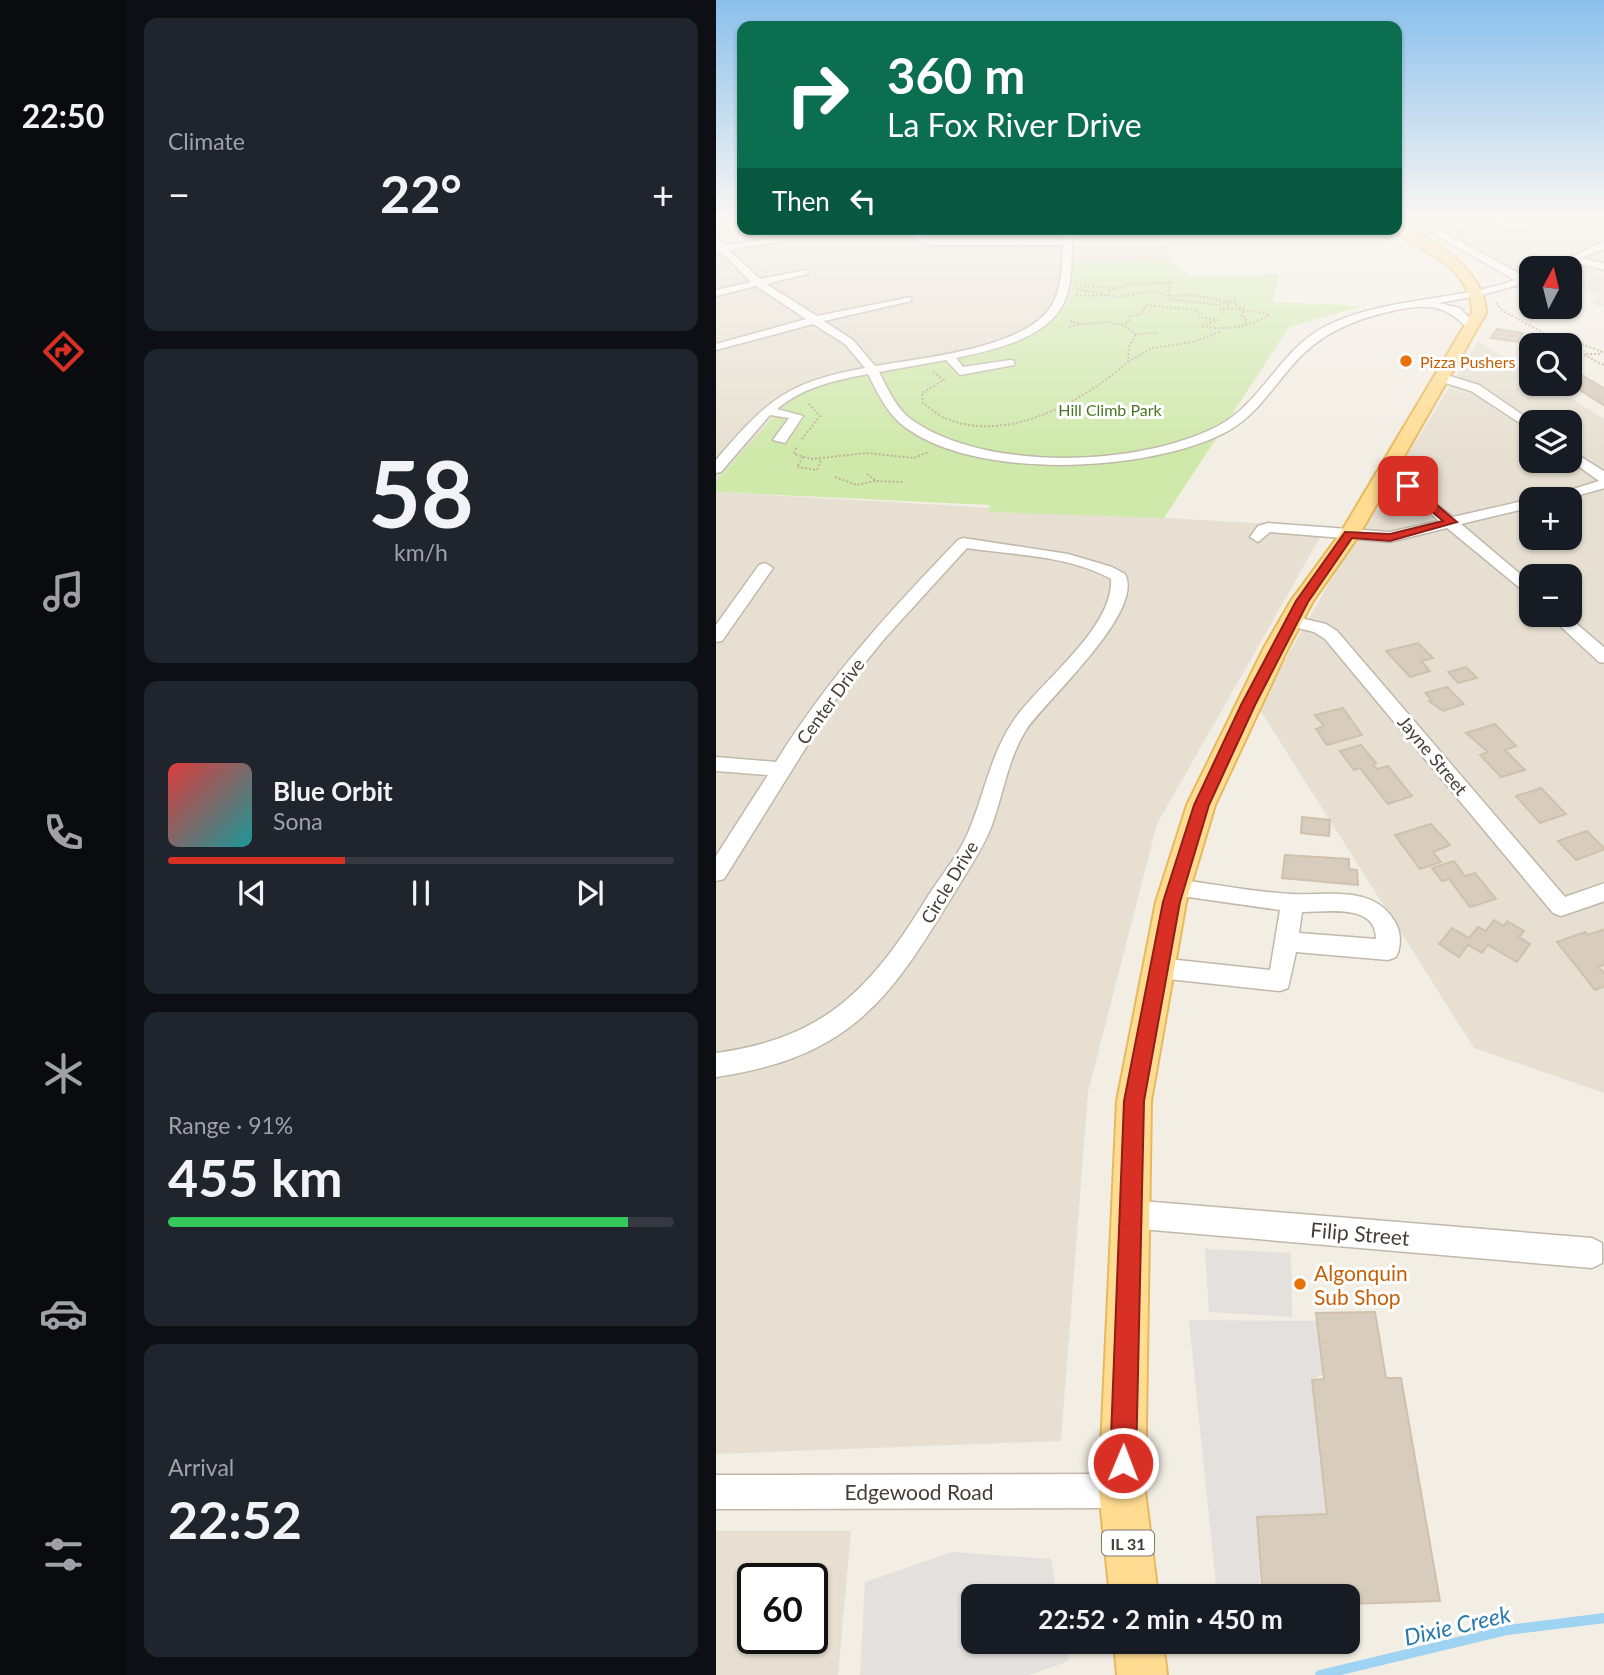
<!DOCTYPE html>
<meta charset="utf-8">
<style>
body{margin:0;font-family:Lato,sans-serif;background:#20242c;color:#f1f3f6;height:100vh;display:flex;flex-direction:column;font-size:26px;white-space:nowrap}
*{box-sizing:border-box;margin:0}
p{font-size:23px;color:#9ea1a6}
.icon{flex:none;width:38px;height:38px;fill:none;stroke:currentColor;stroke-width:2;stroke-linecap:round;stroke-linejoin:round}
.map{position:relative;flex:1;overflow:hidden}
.side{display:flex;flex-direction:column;gap:18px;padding:18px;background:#0d0f14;width:590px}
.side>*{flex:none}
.hud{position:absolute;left:21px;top:21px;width:665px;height:214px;border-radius:14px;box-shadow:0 2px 5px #0004;background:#0b6e4f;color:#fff;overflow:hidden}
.needle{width:46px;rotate:7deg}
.tools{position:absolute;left:803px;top:256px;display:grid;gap:14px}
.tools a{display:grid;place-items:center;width:63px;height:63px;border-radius:14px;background:#171b24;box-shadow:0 2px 5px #0004;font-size:35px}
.speed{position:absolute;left:21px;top:1563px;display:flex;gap:14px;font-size:35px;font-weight:700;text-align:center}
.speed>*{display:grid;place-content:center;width:91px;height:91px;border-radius:50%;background:#171b24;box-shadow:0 2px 5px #0004;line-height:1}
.speed .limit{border:4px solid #111;border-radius:10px;background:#fff;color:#111}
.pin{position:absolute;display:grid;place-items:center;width:60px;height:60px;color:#fff;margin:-30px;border-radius:14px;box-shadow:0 4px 10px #0006}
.me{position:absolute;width:77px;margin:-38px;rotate:1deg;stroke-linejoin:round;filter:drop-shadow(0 0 5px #0008)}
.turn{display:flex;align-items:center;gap:24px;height:147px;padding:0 35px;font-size:32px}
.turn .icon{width:91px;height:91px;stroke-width:2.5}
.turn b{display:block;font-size:49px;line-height:60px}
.then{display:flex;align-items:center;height:66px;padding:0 35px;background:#0003;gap:14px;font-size:26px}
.big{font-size:52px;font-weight:700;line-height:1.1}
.side .tile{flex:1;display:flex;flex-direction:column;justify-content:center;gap:10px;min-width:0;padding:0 24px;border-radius:14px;background:#20242c}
.side .dial{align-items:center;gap:0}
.dial b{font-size:91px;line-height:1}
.song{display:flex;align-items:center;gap:21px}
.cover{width:84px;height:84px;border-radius:10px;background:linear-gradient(135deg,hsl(0 70% 55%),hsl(180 70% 35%))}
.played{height:7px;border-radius:4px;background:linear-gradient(90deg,#d93025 35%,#363941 35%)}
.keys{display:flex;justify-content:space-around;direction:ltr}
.heat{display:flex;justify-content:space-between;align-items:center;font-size:38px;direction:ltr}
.charge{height:10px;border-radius:5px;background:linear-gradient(90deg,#34c759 91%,#363941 0)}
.trip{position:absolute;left:245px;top:1584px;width:399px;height:70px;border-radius:14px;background:#171b24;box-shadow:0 2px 5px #0004;font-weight:700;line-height:70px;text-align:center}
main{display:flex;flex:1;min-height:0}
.tabs{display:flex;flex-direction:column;width:126px;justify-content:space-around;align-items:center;background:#090b0e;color:#9ea1a6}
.tabs .icon{width:49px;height:49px}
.tabs .active{color:#d93025}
.tabs b{font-size:32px;color:#f1f3f6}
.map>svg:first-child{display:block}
.residential{fill:#e7e0d2;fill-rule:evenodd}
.green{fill:#cfe9ab}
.parking{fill:#e3e0dd}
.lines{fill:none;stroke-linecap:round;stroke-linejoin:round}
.stream{stroke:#9ed3f2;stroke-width:10}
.building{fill:#d8ccbc;stroke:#d0c1ac;stroke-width:2}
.minor-casing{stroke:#c1b8aa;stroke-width:3}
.major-casing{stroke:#e7b95e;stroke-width:4}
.path{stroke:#c1b197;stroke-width:2;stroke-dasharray:2 2;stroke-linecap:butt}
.minor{fill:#fff;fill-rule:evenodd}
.major{fill:#ffdc91;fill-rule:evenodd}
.route{fill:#d93025;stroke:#8d1f18;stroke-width:2}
.food-dot{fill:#e8710a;stroke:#fff;stroke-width:2.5}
.labels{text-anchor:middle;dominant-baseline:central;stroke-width:6;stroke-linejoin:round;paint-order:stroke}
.far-food-label{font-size:16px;fill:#c56008;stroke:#fff;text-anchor:start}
.far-park-label{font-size:16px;fill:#487826;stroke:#fff}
.shield{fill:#fff;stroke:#7d7871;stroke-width:2}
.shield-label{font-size:16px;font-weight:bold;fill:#453e34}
.street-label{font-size:18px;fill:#453e34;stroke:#fff}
.near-street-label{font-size:21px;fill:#453e34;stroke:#fff}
.near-food-label{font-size:21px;fill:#c56008;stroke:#fff;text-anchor:start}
.near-water-label{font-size:23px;font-style:italic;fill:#297aac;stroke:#fff}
</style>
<main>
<nav class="tabs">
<b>22:50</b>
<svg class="icon active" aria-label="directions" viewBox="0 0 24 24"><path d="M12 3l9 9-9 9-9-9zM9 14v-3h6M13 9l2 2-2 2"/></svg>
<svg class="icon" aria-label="music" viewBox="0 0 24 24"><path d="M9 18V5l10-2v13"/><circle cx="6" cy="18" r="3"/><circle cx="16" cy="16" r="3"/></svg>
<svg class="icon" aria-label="phone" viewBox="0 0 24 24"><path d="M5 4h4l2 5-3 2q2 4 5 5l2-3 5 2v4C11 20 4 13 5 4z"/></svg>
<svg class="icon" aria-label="climate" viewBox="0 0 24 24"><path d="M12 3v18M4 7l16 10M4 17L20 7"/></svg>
<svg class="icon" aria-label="car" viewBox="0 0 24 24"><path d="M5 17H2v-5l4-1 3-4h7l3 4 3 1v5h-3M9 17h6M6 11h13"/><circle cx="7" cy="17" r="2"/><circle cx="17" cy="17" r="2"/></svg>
<svg class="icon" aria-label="filters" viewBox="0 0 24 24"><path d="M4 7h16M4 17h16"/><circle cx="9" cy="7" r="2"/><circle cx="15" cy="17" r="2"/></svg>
</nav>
<section class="side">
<div class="tile"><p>Climate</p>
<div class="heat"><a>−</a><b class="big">22°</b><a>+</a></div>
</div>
<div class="tile dial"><b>58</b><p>km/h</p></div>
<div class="tile">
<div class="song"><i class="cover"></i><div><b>Blue Orbit</b><p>Sona</p></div></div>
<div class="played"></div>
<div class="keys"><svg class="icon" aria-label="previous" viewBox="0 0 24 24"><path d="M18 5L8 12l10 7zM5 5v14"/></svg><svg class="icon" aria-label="pause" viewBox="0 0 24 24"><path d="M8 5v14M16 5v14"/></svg><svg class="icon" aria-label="next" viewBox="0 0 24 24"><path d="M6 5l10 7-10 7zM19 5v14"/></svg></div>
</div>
<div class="tile"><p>Range · 91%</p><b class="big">455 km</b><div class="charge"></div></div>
<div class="tile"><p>Arrival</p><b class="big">22:52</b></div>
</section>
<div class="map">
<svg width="889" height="1675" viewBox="0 0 889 1675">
<rect width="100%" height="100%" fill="#f3eee4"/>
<g class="residential">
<polygon points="0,216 26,216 26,229 441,229 454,261 356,262 358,293 330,325 279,350 70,403 0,481"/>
<polygon points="774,216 868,216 888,221 888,307 872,302 883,295 854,285 854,268 816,268 815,281 809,284 719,236"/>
<path d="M762 341 815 374 816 383H831L888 419V1093L758 1048 542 707 624 564ZM816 422H854V460H816ZM816 499H854V537H816ZM816 576H854V614H816Z"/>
<polygon points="0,492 610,527 441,824 372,1092 345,1441 0,1454"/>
<path d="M0 1531H135L122 1675H0ZM37 1578H96V1638H37Z"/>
</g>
<path class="green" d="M454 261 475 277 563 274 557 302 646 306 573 327 448 518 272 512 274 505 0 492V481L70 403C155 342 292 390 358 293L355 262Z"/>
<g class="parking">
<polygon points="489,1249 575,1253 576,1317 493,1312"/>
<polygon points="473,1320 601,1321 607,1374 596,1380 611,1514 541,1517 545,1596 501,1596"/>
<polygon points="236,1552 335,1559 341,1596 257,1596 257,1642 350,1642 353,1661 313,1675 144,1675 149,1582"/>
</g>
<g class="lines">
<polyline class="stream" points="604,1675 791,1630 889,1618"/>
</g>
<g class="building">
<polygon points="781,329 807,333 802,342 775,338"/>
<polygon points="854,368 889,389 889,406 853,383 862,381 854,376"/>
<polygon points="702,643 717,658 705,661 714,671 694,677 670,651"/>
<polygon points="750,667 761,678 742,683 732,672"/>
<polygon points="731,687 748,704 727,711 713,701 716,700 709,693"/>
<polygon points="627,708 646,735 611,745 600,729 608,726 599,715"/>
<polygon points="779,724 800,746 789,750 809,770 785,777 764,755 772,752 750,733"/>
<polygon points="645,745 660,763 657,764 661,769 672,766 696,796 672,804 644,768 638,770 624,751"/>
<polygon points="825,788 850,814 824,823 800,796"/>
<polygon points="586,817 614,820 613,836 585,833"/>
<polygon points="715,824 734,845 717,852 725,862 704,869 679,835"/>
<polygon points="871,831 889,849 860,860 842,841"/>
<polygon points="569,855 633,859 633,869 641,870 642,885 566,878"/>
<polygon points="738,861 749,876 759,873 780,899 754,907 733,879 726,881 716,868"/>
<polygon points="778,920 788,926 791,921 808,931 803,937 814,944 801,962 772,945 766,953 752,945 743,957 723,944 736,928 753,938 762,927 770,931"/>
<polygon points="889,929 889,964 882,967 889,974 889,986 879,990 841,942 869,932 872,935"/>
<polygon points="659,1312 670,1378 685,1378 724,1601 632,1604 632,1596 547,1596 541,1517 611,1514 596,1380 608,1379 600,1313"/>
</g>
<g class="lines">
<g class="minor-casing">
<g id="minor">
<path d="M756 216 805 225 820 218 817 216 833 218 806 231 763 220 727 232 808 276 816 274V281L766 295 723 303 744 308 759 324V328H751C729 304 711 304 680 310 638 319 602 334 575 367 555 390 539 416 512 431 435 473 253 482 184 423 169 410 161 391 152 374 120 380 87 387 61 409L87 416 69 443 57 440 73 418 54 415 5 472 0 473V460C50 401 71 382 149 368L129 344 97 324 0 350V344L90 319 40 286 0 296V290L35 282 4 251 0 252V237L9 245 65 237 62 242 13 250 44 279 91 270V274L50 284 101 316 195 297V301L108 321 137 340 159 366C206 358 314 348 337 303 346 286 346 264 347 245H215L200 240 198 229H207V236L216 239H347V229H356C355 252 358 279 349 300 333 339 276 350 240 358L247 367 294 360 298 361V365L244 375 230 360 163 372C172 389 180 409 196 420 270 472 423 467 502 426 546 403 564 349 610 326 669 297 737 302 799 280L715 232Z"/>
<polygon points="880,216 889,216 889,219 881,218"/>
<polygon points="889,241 889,248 865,258 889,264 889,270 857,262 845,268 831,268"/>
<polygon points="724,373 763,385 817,422 816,431 755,391 720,380 720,374"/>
<polygon points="854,450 889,472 889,488 849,499 825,499 883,481 854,460"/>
<polygon points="692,482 737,517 816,499 816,507 745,524 816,584 816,598 731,528 674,542 554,532 542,542 534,537 542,526 552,523 674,532 723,521 687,489 687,483"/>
<path d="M247 538 352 554 396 567 409 574C429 612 331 699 310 730 291 760 287 797 274 830 265 851 252 870 240 890 212 935 186 982 145 1018 103 1054 54 1069 0 1077V1053C110 1038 156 988 212 896 225 876 242 856 252 833 268 796 274 755 298 720 324 682 398 628 395 579 353 555 297 555 251 548L169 638 122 696 8 879 0 881V856L52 775 0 771V757L60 762C111 679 175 610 242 540Z"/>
<polygon points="49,563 57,568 6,641 0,642 0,625 43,565"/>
<polygon points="831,614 849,614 889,648 889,663 883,662"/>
<polygon points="576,616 610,624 621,631 849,897 889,883 889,901 845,916 837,913 609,639 598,632 570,625 570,617"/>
<path d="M459 879C498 884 537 892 576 894 614 896 661 884 681 926 685 935 685 948 680 957L672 960 580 952 572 988 564 991 443 978 435 975 431 968 435 961 443 958 554 970 564 910 451 894 448 888 451 882ZM586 912C611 912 660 903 660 939L583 933Z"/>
<polygon points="413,1200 876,1238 886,1243 886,1263 876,1268 413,1228 403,1224 399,1214 403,1204"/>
<polygon points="406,1474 418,1479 423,1491 418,1503 406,1508 0,1509 0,1475"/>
</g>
</g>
<g class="major-casing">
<g id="major">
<path d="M681 225C718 237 769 272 770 313L643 535 597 601 572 648 499 805 470 902 435 1101 429 1491 442 1596H394L383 1491 401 1101 440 902 471 805 548 648 575 601 624 534 756 313C756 269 710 251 677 232L675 229H681Z"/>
<polygon points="398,1642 447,1642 451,1675 401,1675"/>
</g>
</g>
<g class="path">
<polyline points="364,286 398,288"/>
<polyline points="361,289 401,297 435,291 454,296 453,299 501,305 520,300 518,304 528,309 525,317 529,317 530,324 523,328"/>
<path d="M360 295 392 296 393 291 413 284 455 283 452 289 454 296 475 295 514 302 513 306 504 310 522 309 554 315C531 327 511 331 485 326L502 320 484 317 481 310 430 305 425 314 412 317 413 321 407 325"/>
<polyline points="780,303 787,311 850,345"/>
<polygon points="804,308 813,310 805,311"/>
<polyline points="354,321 367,324 391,322 407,325 420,334 441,333"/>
<polyline points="353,327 365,324"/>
<polyline points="850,343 863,343 889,353"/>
<polyline points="854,347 889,366"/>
<polyline points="870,354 886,354"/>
<polyline points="412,362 436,348 477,342 504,332"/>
<path d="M217 372 228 380 206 393 207 403C214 408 222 415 229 418 291 445 367 401 412 362L413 347 420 334"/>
<polyline points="86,439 104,416 91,402"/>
<polyline points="80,448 78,454 96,459 151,453 198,458 212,452"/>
<polyline points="87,457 81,467 101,470 105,460"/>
<polyline points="151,474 160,481 188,482"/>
<polyline points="119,477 141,485 159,481"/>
</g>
<use href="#minor" class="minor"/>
<use href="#major" class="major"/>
</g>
<linearGradient id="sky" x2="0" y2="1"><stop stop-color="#8ac0ec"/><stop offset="0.48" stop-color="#faf7f3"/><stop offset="1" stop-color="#faf7f3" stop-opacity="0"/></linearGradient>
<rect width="889" height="451" fill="url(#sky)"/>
<polygon class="route" points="688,483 695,483 741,522 674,541 636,538 592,602 539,705 493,805 464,902 428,1101 420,1463 416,1472 407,1476 398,1472 394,1463 408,1101 447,902 478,805 525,705 580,601 629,532 674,534 727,521 688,488"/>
<g class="food-dot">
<circle cx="690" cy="361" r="7"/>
<circle cx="584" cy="1284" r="7"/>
</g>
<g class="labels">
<g class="far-food-label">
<text x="704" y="361">Pizza Pushers</text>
</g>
<g class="far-park-label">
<text x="394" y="409">Hill Climb Park</text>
</g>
<rect class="shield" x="386" y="1530.5" width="52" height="25" rx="5"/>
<g class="shield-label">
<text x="412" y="1543">IL 31</text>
</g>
<g class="street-label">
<text transform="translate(114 701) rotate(-54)">Center Drive</text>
<text transform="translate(717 755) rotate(50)">Jayne Street</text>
<text transform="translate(233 882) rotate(-59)">Circle Drive</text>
</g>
<g class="near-street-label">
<text transform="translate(644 1233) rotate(5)">Filip Street</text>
<text x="203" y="1491">Edgewood Road</text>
</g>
<g class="near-food-label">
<text x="598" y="1272">Algonquin<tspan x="598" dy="24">Sub Shop</tspan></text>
</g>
<g class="near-water-label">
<text transform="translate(741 1625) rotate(-13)">Dixie Creek</text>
</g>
</g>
</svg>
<div class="tools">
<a><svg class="needle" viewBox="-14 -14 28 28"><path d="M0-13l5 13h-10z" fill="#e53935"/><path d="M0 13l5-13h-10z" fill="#9ea1a6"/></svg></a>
<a><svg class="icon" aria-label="search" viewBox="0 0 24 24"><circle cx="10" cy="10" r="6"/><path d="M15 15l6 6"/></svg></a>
<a><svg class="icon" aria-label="layers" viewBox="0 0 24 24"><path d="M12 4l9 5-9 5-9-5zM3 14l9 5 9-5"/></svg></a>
<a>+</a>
<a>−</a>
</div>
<div class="speed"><div class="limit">60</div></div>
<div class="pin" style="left:692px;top:486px;background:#d93025"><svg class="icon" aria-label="arrive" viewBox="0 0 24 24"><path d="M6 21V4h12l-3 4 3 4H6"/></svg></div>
<svg class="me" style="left:407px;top:1463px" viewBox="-20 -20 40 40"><circle r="17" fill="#d93025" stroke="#fff" stroke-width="3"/><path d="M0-11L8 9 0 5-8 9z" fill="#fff"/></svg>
<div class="trip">22:52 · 2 min · 450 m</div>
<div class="hud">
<div class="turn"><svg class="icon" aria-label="right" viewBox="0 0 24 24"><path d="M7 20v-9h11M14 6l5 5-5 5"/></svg><div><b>360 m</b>La Fox River Drive</div></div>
<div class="then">Then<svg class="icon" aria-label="left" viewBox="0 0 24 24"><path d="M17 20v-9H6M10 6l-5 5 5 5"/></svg></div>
</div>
</div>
</main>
